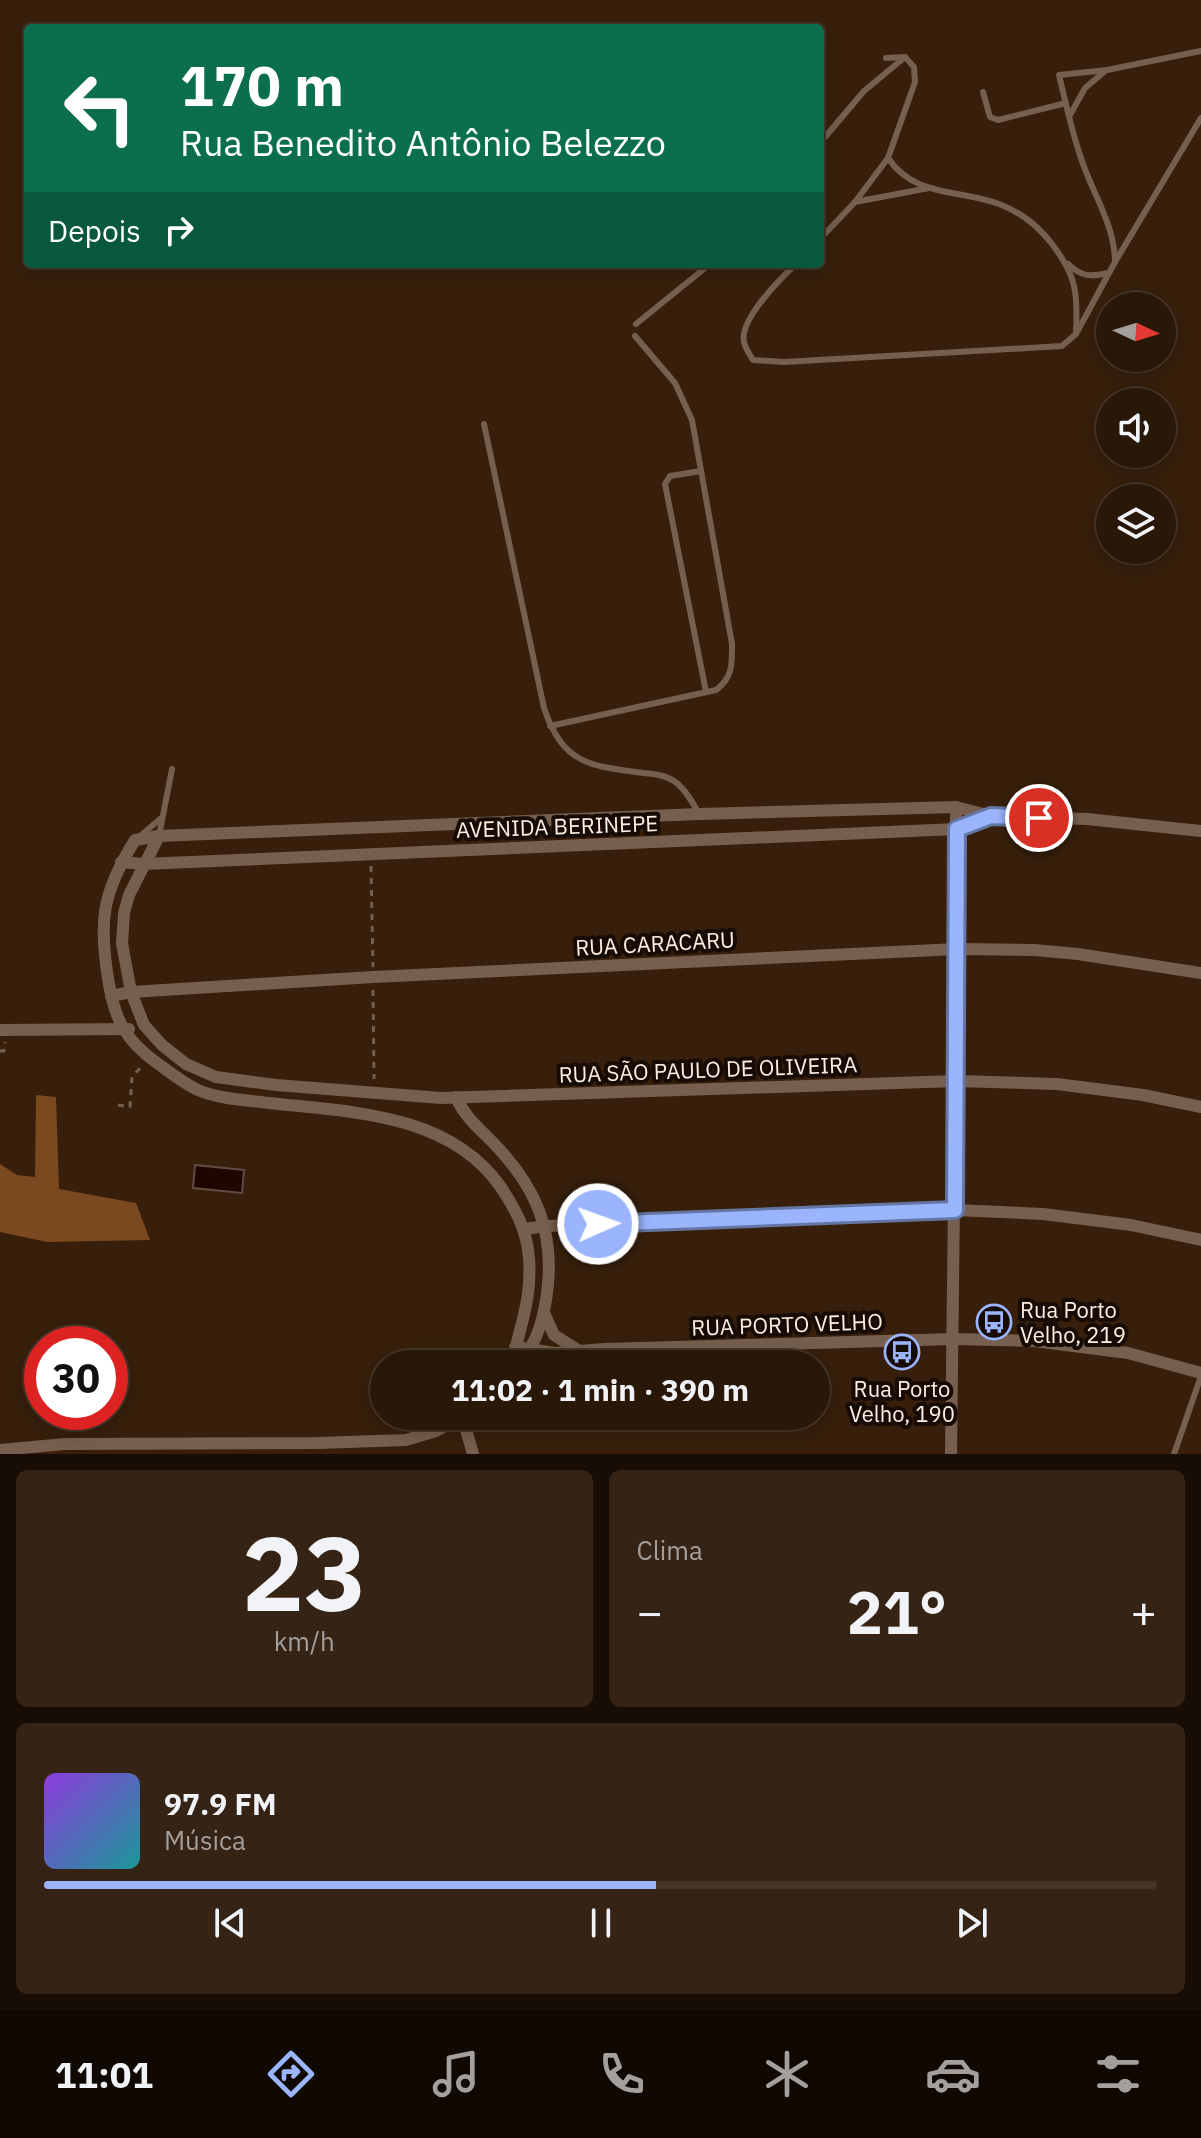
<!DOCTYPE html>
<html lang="pt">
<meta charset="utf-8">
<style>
body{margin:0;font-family:"IBM Plex Sans",sans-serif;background:#352416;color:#f1f3f6;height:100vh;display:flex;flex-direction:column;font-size:30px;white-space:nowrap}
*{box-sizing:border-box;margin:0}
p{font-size:26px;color:#a59f9c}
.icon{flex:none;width:44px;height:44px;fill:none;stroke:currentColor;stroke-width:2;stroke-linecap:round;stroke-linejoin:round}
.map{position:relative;height:1454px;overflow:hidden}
.sheet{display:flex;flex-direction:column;gap:16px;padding:16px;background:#170d04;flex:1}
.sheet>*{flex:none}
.hud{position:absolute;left:24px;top:24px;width:800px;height:244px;border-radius:8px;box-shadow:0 4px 20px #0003,0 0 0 2px #453629;background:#0b6e4f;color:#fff;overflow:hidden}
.needle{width:52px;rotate:94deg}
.fabs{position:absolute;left:1096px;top:292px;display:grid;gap:16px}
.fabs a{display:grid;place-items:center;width:80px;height:80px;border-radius:50%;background:#291708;box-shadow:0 4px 20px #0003,0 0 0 2px #453629;font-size:40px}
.speed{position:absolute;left:24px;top:1326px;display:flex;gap:16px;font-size:40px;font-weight:700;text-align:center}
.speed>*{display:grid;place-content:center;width:104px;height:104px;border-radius:50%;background:#291708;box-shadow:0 4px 20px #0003,0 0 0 2px #453629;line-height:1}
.speed .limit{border:12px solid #d22;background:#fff;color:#111}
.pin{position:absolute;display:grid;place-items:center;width:68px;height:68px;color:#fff;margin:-34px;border:4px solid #fff;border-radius:50%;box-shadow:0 2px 8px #0007}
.me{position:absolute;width:88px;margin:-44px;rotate:88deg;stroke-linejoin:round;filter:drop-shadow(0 0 6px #0008)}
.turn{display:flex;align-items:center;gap:28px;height:168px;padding:0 24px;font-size:36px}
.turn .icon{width:104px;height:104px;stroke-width:2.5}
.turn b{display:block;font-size:56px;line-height:68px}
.then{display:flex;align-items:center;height:76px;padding:0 24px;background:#0003;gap:16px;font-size:30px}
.big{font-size:60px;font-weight:800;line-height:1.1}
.sheet .tile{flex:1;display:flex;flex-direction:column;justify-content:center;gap:12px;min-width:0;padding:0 28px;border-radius:12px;background:#352416}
.sheet .dial{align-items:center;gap:0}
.dial b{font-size:104px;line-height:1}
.song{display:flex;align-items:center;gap:24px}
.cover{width:96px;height:96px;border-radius:12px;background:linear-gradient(135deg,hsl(270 70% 55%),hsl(180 70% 35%))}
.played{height:8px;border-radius:4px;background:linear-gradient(90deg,#9ab5fd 55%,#453629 55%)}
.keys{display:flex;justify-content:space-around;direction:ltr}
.heat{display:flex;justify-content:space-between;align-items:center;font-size:44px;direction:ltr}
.sheet .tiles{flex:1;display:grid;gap:16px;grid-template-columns:1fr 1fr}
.tile:last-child{grid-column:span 2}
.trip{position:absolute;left:370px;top:1350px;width:460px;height:80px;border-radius:40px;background:#291708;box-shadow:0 4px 20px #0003,0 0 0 2px #453629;font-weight:800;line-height:80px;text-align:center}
.dock{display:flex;height:128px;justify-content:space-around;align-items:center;background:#100903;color:#a59f9c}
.dock .icon{width:56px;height:56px}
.dock .on{color:#9ab5fd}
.dock b{font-size:36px;color:#f1f3f6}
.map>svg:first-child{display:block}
.forest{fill:#7b491f}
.water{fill:#1e0700;stroke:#614c44;stroke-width:2}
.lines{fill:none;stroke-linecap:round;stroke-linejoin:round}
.path{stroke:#755f4e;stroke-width:3;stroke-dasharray:6 6;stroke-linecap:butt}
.lane{stroke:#765f4e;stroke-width:6}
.street{stroke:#765f4e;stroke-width:12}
.route-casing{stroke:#6476a4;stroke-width:20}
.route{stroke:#9ab5fd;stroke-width:14}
.labels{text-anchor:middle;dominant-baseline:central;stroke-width:8;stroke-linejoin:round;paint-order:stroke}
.street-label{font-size:22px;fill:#feede1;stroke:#170c05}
.poi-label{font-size:22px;fill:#feede1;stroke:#170c05;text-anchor:start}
</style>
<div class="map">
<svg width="1201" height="1454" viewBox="0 0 1201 1454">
<rect width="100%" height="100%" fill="#371f0b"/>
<polygon class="forest" points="36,1095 56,1097 59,1189 136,1203 150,1240 47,1242 0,1232 0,1164 17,1175 35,1177"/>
<polygon class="water" points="195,1165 244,1170 242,1193 193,1188"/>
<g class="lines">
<g class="path">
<polyline points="371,866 373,967"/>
<polyline points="373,990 374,1079"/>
<polyline points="0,1051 4,1051 5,1042"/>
<polyline points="118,1105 130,1107 132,1077 142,1066"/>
</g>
<g class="lane">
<polyline points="983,92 990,117 998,120 1066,103"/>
<polyline points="1070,115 1085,88 1104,72"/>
<polyline points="820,143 864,91 905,57"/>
<path d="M888 158C915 198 959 189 999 204 1022 213 1037 225 1052 244 1076 275 1078 293 1076 331"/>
<polyline points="855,202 929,188"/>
<polyline points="820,239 855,202 888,158 915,82 914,67 905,57 886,58"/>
<path d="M1115 262C1115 226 1093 194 1082 161 1072 133 1066 104 1059 75L1107 70 1201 51"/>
<path d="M796 264C780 279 739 320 744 342 745 348 750 355 753 360L784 362 1062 346 1076 334 1115 262 1201 118"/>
<path d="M1068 264C1082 277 1090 277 1108 273"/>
<polyline points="636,324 710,264"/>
<path d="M484 424 544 708C563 764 589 766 643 773 655 774 667 775 678 784 687 792 693 803 699 814"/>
<polyline points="701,471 670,476 665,484 706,692"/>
<path d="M550 726 716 690C733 677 732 665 732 644L692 420 675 383 635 336"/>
<polyline points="159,836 172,769"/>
<polyline points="139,837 160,819"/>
<polyline points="1174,1454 1201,1376"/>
</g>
<g class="street">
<polyline points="159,836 129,895 124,913 122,943 131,992 144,1025 162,1045 186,1064 216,1077 276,1085 441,1098 956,1081 1057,1084 1143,1095 1201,1107"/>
<polyline points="121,862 143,864 957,829 991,816"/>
<polyline points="111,996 131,992 373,977 957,949 1034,950 1078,954 1201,973"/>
<polyline points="0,1030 129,1029"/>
<path d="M456 1097C466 1120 483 1131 499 1149 536 1189 553 1230 548 1284 545 1314 539 1341 519 1364"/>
<polyline points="524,1229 546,1226 955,1210 1043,1214 1131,1225 1201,1240"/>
<polyline points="544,1313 554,1335 578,1350"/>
<polyline points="515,1347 555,1353 604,1349 953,1339 1034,1341 1128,1353 1201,1373"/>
<path d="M512 1364C520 1324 532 1301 529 1258 527 1230 515 1208 500 1186 448 1113 350 1112 269 1103 246 1100 219 1099 198 1090 183 1083 170 1072 157 1063 126 1041 115 1020 109 984 98 922 102 893 135 840L159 836 699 814 956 807 991 816 1087 819 1201 831"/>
<polyline points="463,1419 473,1454"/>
<polyline points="0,1450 65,1444 318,1443 406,1440 436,1431 465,1416"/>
<polyline points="951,1454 957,949 956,807"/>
</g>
</g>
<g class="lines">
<g class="route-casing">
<polyline id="route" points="598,1224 955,1210 957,829 991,816 1039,818"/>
</g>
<use href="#route" class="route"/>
</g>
<defs>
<g id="bus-ring" transform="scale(1.8)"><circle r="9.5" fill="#170c05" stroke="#9ab5fd" stroke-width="1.5"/><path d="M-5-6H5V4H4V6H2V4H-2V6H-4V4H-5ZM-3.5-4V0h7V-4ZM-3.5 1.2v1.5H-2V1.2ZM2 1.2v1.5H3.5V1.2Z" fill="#9ab5fd"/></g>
</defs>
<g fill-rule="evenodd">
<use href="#bus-ring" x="994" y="1322"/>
<use href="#bus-ring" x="902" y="1352"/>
</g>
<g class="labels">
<g class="street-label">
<text transform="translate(557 826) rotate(-2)">AVENIDA BERINEPE</text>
<text transform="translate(655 943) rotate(-3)">RUA CARACARU</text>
<text transform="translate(708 1069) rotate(-2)">RUA SÃO PAULO DE OLIVEIRA</text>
<text transform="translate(787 1324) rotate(-2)">RUA PORTO VELHO</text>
</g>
<g class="poi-label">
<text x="1020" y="1309">Rua Porto<tspan x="1020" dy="25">Velho, 219</tspan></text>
<text x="902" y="1388" text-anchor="middle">Rua Porto<tspan x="902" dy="25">Velho, 190</tspan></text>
</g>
</g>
</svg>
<div class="fabs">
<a><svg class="needle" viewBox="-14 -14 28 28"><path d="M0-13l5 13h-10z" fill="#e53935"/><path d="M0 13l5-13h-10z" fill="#a59f9c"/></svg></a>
<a><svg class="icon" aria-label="sound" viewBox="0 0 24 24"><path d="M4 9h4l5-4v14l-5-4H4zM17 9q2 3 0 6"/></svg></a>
<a><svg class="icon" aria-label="layers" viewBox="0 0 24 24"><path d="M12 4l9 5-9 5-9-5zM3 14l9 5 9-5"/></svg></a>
</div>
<div class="speed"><div class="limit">30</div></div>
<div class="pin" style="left:1039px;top:818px;background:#d93025"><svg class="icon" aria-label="arrive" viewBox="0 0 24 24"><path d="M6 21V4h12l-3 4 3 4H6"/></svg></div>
<svg class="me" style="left:598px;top:1224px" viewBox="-20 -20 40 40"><circle r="17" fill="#9ab5fd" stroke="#fff" stroke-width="3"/><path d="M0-11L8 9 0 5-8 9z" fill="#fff"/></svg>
<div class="trip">11:02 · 1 min · 390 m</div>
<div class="hud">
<div class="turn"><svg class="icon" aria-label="left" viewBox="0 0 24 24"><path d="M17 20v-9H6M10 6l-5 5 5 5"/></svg><div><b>170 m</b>Rua Benedito Antônio Belezzo</div></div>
<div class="then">Depois<svg class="icon" aria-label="right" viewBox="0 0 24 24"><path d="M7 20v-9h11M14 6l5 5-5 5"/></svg></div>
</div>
</div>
<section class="sheet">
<div class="tiles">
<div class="tile dial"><b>23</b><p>km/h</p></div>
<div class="tile"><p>Clima</p>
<div class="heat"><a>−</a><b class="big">21°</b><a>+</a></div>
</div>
<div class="tile">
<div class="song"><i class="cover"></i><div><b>97.9 FM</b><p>Música</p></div></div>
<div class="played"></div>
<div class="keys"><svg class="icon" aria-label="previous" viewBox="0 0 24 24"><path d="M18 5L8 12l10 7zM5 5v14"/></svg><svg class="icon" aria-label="pause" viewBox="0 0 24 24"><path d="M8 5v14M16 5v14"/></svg><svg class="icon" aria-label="next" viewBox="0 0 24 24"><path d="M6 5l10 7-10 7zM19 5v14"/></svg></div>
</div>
</div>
</section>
<nav class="dock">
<b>11:01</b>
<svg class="icon on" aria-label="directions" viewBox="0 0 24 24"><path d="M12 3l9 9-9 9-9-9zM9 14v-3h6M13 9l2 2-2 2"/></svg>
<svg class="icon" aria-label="music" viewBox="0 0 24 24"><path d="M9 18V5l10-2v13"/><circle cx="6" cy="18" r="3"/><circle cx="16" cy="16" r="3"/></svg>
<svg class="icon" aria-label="phone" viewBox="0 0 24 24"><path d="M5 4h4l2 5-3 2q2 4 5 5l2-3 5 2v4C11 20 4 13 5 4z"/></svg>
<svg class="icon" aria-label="climate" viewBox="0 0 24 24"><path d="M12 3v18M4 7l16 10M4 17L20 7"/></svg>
<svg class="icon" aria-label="car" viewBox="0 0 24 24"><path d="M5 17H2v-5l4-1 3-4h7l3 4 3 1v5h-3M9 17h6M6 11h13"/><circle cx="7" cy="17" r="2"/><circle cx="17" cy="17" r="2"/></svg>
<svg class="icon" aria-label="filters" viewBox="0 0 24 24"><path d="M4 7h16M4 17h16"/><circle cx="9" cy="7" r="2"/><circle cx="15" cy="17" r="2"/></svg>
</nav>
